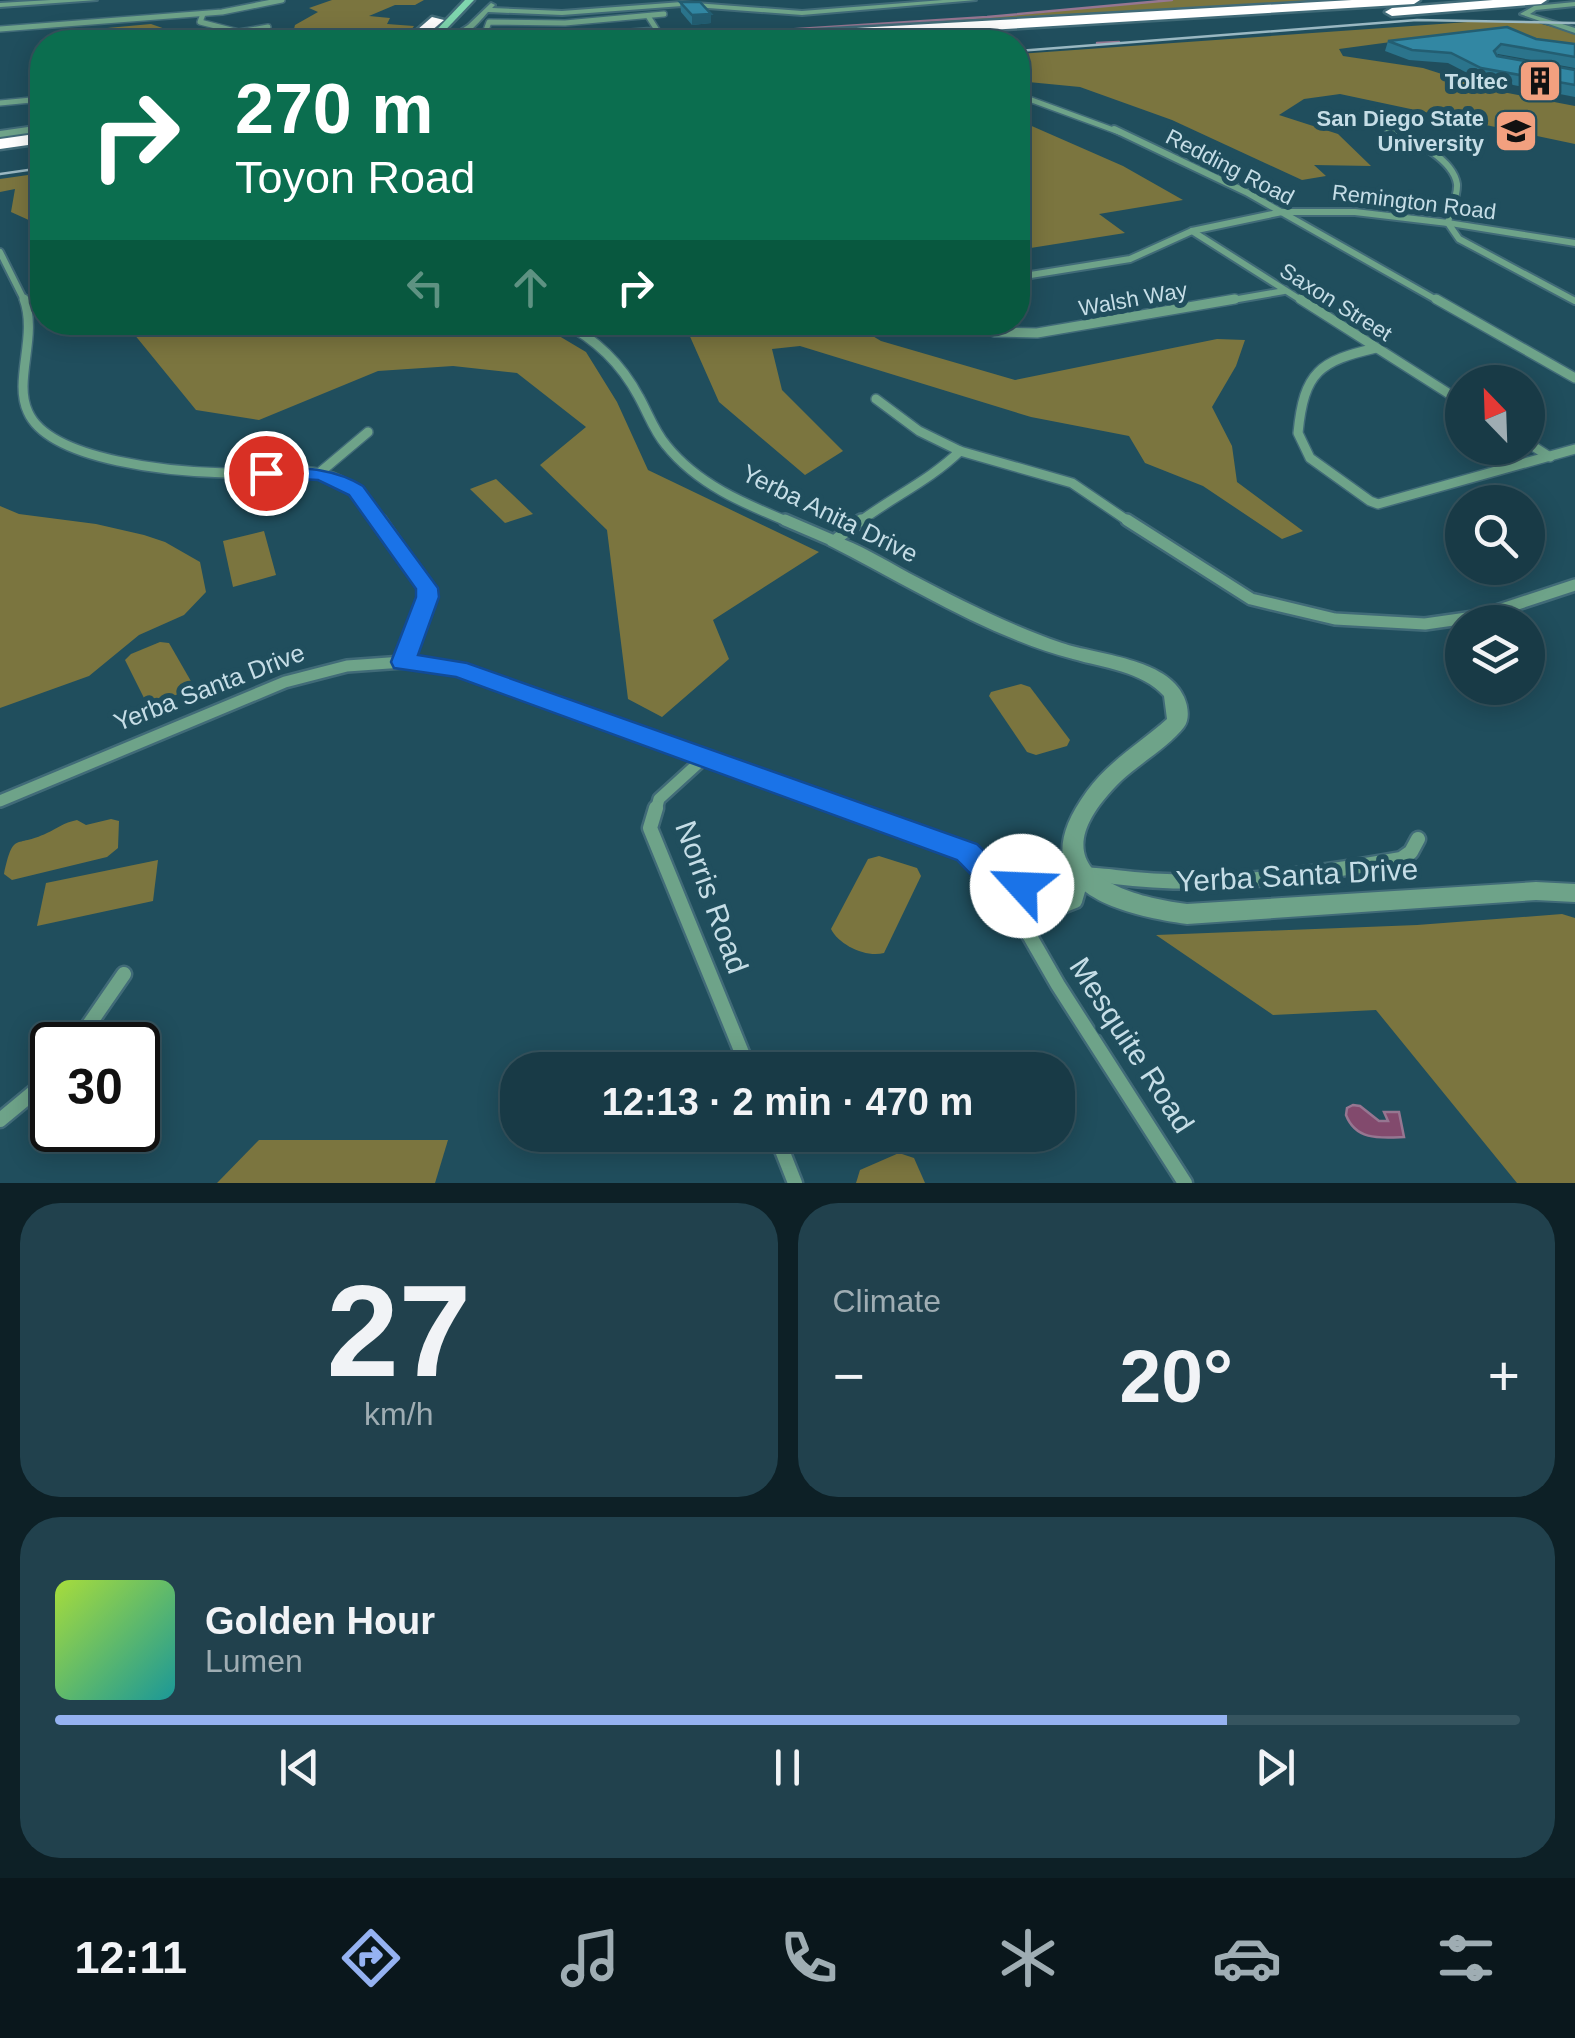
<!DOCTYPE html>
<meta charset="utf-8">
<style>
body{margin:0;font-family:Helvetica,sans-serif;background:#21414d;color:#f1f3f6;height:100vh;display:flex;flex-direction:column;font-size:38px;white-space:nowrap}
*{box-sizing:border-box;margin:0}
p{font-size:32px;color:#9fadb3}
.icon{flex:none;width:55px;height:55px;fill:none;stroke:currentColor;stroke-width:2;stroke-linecap:round;stroke-linejoin:round}
.map{position:relative;height:1183px;overflow:hidden}
.side{display:flex;flex-direction:column;gap:20px;padding:20px;background:#0d2026;flex:1}
.side>*{flex:none}
.guide{position:absolute;left:30px;top:30px;width:1000px;height:305px;border-radius:40px;box-shadow:0 5px 25px #0003,0 0 0 2px #36545f;background:#0b6e4f;color:#fff;overflow:hidden}
.needle{width:65px;rotate:337deg}
.buttons{position:absolute;left:1445px;top:365px;display:grid;gap:20px}
.buttons a{display:grid;place-items:center;width:100px;height:100px;border-radius:50%;background:#183a46;box-shadow:0 5px 25px #0003,0 0 0 2px #36545f;font-size:50px}
.speed{position:absolute;left:30px;top:1022px;display:flex;gap:20px;font-size:50px;font-weight:700;text-align:center}
.speed>*{display:grid;place-content:center;width:130px;height:130px;border-radius:50%;background:#183a46;box-shadow:0 5px 25px #0003,0 0 0 2px #36545f;line-height:1}
.speed .limit{border:5px solid #111;border-radius:15px;background:#fff;color:#111}
.pin{position:absolute;display:grid;place-items:center;width:85px;height:85px;color:#fff;margin:-42px;border:5px solid #fff;border-radius:50%;box-shadow:0 2px 10px #0007}
.me{position:absolute;width:110px;margin:-55px;rotate:295deg;stroke-linejoin:round;filter:drop-shadow(0 0 8px #0008)}
.turn{display:flex;align-items:center;gap:35px;height:210px;padding:0 40px;font-size:45px}
.turn .icon{width:130px;height:130px;stroke-width:2.5}
.turn b{display:block;font-size:70px;line-height:85px}
.lanes{display:flex;align-items:center;height:95px;padding:0 40px;background:#0003;justify-content:center;gap:50px;direction:ltr}
.lanes .off{opacity:.35}
.big{font-size:75px;font-weight:700;line-height:1.1}
.side .tile{flex:1;display:flex;flex-direction:column;justify-content:center;gap:15px;min-width:0;padding:0 35px;border-radius:40px;background:#21414d}
.side .dial{align-items:center;gap:0}
.dial b{font-size:130px;line-height:1}
.song{display:flex;align-items:center;gap:30px}
.cover{width:120px;height:120px;border-radius:15px;background:linear-gradient(135deg,hsl(80 70% 55%),hsl(180 70% 35%))}
.played{height:10px;border-radius:5px;background:linear-gradient(90deg,#95b2f1 80%,#36545f 80%)}
.keys{display:flex;justify-content:space-around;direction:ltr}
.heat{display:flex;justify-content:space-between;align-items:center;font-size:55px;direction:ltr}
.side .tiles{flex:1;display:grid;gap:20px;grid-template-columns:1fr 1fr}
.tile:last-child{grid-column:span 2}
.trip{position:absolute;left:500px;top:1052px;width:575px;height:100px;border-radius:40px;background:#183a46;box-shadow:0 5px 25px #0003,0 0 0 2px #36545f;font-weight:700;line-height:100px;text-align:center}
.tab-bar{display:flex;height:160px;justify-content:space-around;align-items:center;background:#0a171c;color:#9fadb3}
.tab-bar .icon{width:70px;height:70px}
.tab-bar .selected{color:#95b2f1}
.tab-bar b{font-size:45px;color:#f1f3f6}
.map>svg:first-child{display:block}
.green{fill:#7b753f}
.water{fill:#824a6d;stroke:#967691;stroke-width:2.5}
.lines{fill:none;stroke-linecap:round;stroke-linejoin:round}
.stream{stroke:#967691;stroke-width:2.5}
.minor-far4-casing{stroke:#416b78;stroke-width:8}
.minor-far3-casing{stroke:#416b78;stroke-width:10}
.minor-far2-casing{stroke:#416b78;stroke-width:12}
.minor-far1-casing{stroke:#416b78;stroke-width:16}
.minor-casing{stroke:#416b78;stroke-width:19}
.tertiary-casing{stroke:#416b78;stroke-width:4}
.secondary-casing{stroke:#416b78;stroke-width:5}
.motorway-casing{stroke:#416b78;stroke-width:5}
.minor-far4{stroke:#6ea389;stroke-width:5}
.minor-far3{stroke:#6ea389;stroke-width:6}
.minor-far2{stroke:#6ea389;stroke-width:9}
.minor-far1{stroke:#6ea389;stroke-width:11}
.minor{stroke:#6ea389;stroke-width:14}
.tertiary{fill:#6ea389;fill-rule:evenodd}
.secondary{fill:#7fd6ae;fill-rule:evenodd}
.motorway{fill:#fff;fill-rule:evenodd}
.tram{stroke:#9ab8c2;stroke-width:2.5}
.wall{fill:#2b748c}
.shaded-wall{fill:#235e72}
.building{fill:#3287a3;stroke:#235e72;stroke-width:2.5}
.route{fill:#1a73e8;stroke:#114b97;stroke-width:2.5}
.labels{text-anchor:middle;dominant-baseline:central;stroke-width:10;stroke-linejoin:round;paint-order:stroke}
.far-poi-label{font-size:22px;font-weight:bold;fill:#c5dde6;stroke:#204e5d;text-anchor:end}
.far-street-label{font-size:22px;fill:#c5dde6;stroke:#204e5d}
.street-label{font-size:25px;fill:#c5dde6;stroke:#204e5d}
.near-street-label{font-size:30px;fill:#c5dde6;stroke:#204e5d}
</style>
<div class="map">
<svg width="1575" height="1183" viewBox="0 0 1575 1183">
<rect width="100%" height="100%" fill="#204e5d"/>
<g class="green">
<polygon points="332,0 424,0 415,5 395,5 369,16 390,18 387,24 414,26 403,42 231,42 276,39 293,33 295,25 318,12 309,8"/>
<polygon points="1170,0 1350,0 658,42 600,42 1018,15"/>
<polygon points="1482,21 1538,23 1575,33 1575,50 1413,39 1339,49 1343,56 1423,68 1492,90 1575,106 1575,144 1340,94 1304,99 1279,115 1338,134 1371,166 1314,165 1326,176 1302,180 1172,120 1080,87 1018,81 1018,54"/>
<polygon points="151,24 203,42 147,35 112,42 53,42 100,37 107,28"/>
<polygon points="1018,120 1123,166 1183,200 1099,214 1125,233 1018,250"/>
<polygon points="42,173 42,226 11,212 15,189 0,192 0,179"/>
<polygon points="506,323 544,327 586,352 617,402 648,470 819,552 713,620 729,659 662,717 628,699 607,530 540,465 586,427 517,373 453,366 378,371 259,420 196,410 125,323"/>
<polygon points="684,323 851,323 881,341 1015,380 1217,339 1245,340 1236,366 1212,407 1232,446 1237,482 1303,531 1282,539 1203,486 1145,463 1129,436 1031,417 800,346 772,349 782,390 843,451 805,475 719,402"/>
<polygon points="496,479 533,514 505,523 470,489"/>
<polygon points="0,506 19,514 96,524 144,535 165,542 200,562 206,592 184,615 139,635 89,676 0,708"/>
<polygon points="264,531 276,575 233,587 223,541"/>
<path d="M160 642 169 643 192 683C182 695 162 702 146 702L125 660 131 654Z"/>
<polygon points="1021,684 1030,687 1070,740 1067,746 1036,755 1027,752 989,696 991,692"/>
<path d="M111 819 119 821 118 848 107 857 12 880 4 874C14 830 14 849 47 833 58 828 63 823 77 820L86 825Z"/>
<path d="M879 856 917 868 921 876 884 953C866 958 839 945 831 929L868 859Z"/>
<polygon points="158,860 153,901 37,926 46,883"/>
<polygon points="1562,914 1575,918 1575,1183 1517,1183 1376,1010 1273,1015 1156,935 1417,925"/>
<polygon points="259,1140 448,1140 435,1183 217,1183"/>
<polygon points="899,1153 914,1158 925,1183 856,1183 860,1170"/>
</g>
<path class="water" d="M1353 1105 1360 1106 1379 1121H1388L1384 1112H1399L1404 1137C1381 1138 1356 1141 1346 1115L1347 1108Z"/>
<g class="lines">
<g class="stream">
<polyline points="591,42 987,17 1172,0"/>
<polyline points="1097,43 1119,42"/>
</g>
<g class="minor-far4-casing">
<g id="minor-far4">
<polyline points="203,14 200,22 239,32 268,27"/>
<polyline points="0,29 222,12 282,0"/>
<polyline points="487,42 482,41 489,22 565,23 664,14"/>
<polyline points="499,42 657,30 648,16"/>
<polyline points="1018,95 1119,132"/>
<polyline points="0,103 42,99"/>
<polyline points="1354,115 1395,132"/>
</g>
</g>
<g class="minor-far3-casing">
<g id="minor-far3">
<polyline points="1114,129 1246,192 1440,302"/>
<path d="M1390 129C1411 139 1453 158 1457 184 1458 196 1450 211 1448 223L1459 239 1575 301"/>
<polyline points="1192,231 1304,302"/>
<polyline points="0,252 25,302"/>
<polyline points="1018,277 1130,259 1192,231 1282,212 1355,212 1448,223"/>
<polyline points="1221,302 1284,291"/>
</g>
</g>
<g class="minor-far2-casing">
<g id="minor-far2">
<path d="M24 299C38 336 13 381 28 412 50 462 178 472 226 473 261 474 298 465 332 477 354 485 369 505 382 523"/>
<polyline points="1300,299 1462,402"/>
<polyline points="1436,299 1575,378"/>
<path d="M562 322C596 339 621 363 639 397 648 413 654 431 666 445 698 485 745 504 791 523"/>
<polyline points="966,322 995,332 1037,333 1235,299"/>
<path d="M1376 348C1320 361 1304 371 1298 433L1310 458 1370 501 1378 504 1575 449"/>
<polyline points="876,399 919,431 960,451 1072,483 1131,523"/>
<polyline points="1528,443 1550,457"/>
<polyline points="318,474 368,432"/>
<path d="M858 523C892 497 929 481 960 451"/>
</g>
</g>
<g class="minor-far1-casing">
<g id="minor-far1">
<polyline points="380,520 427,588 428,597 403,662"/>
<polyline points="785,520 834,541 861,520"/>
<polyline points="1127,520 1251,599 1335,619 1425,624 1481,616 1575,585"/>
<polyline points="0,801 285,682 347,666 403,662 459,669 851,810"/>
<polyline points="656,810 659,799 704,758"/>
</g>
</g>
<g class="minor-casing">
<g id="minor">
<polyline points="656,808 650,828 749,1070"/>
<polyline points="844,808 967,852 1001,886 1058,985 1185,1183"/>
<path d="M1015 882 1016 877 1055 864C1074 876 1094 874 1115 877 1212 889 1305 876 1401 859L1411 852 1418 839"/>
<polyline points="1011,883 1022,886 1064,871"/>
<polyline points="1034,910 1035,904 1078,889"/>
<polyline points="1015,914 1034,910 1042,914 1075,901 1082,877"/>
<polyline points="75,1045 124,974"/>
<polyline points="0,1120 52,1077"/>
<polyline points="776,1135 795,1183"/>
</g>
</g>
<g class="tertiary-casing">
<g id="tertiary">
<polygon points="51,0 97,0 0,7 0,3"/>
<path d="M943 0H976L802 15 682 6 562 15 488 12C476 26 461 43 442 42L468 25 491 3 495 5 492 8 562 11 682 2 802 11Z"/>
<polygon points="1575,2 1575,6 1536,10 1530,14 1575,28 1575,33 1520,14 1534,6"/>
<polygon points="42,125 42,131 0,137 0,131"/>
<polygon points="1448,220 1575,240 1575,246 1444,225 1442,223"/>
<path d="M834 536C860 544 885 560 909 573 959 599 1009 625 1062 643 1098 655 1167 658 1184 697 1188 706 1190 719 1184 727 1172 744 1138 765 1121 781 1039 862 1105 893 1187 904L1536 882 1575 884V902L1536 900 1187 924C1108 913 1018 885 1087 791 1108 762 1141 742 1167 719L1164 696C1141 671 1104 668 1073 659 986 636 907 585 828 545L826 541Z"/>
</g>
</g>
<g class="secondary-casing">
<polygon id="secondary" points="465,0 474,0 434,42 425,42"/>
</g>
<g class="motorway-casing">
<g id="motorway">
<polygon points="1352,0 1420,0 1414,4 792,42 673,42 680,38"/>
<polygon points="1493,0 1547,0 1541,4 1392,16 1385,12 1392,8"/>
<polygon points="432,17 444,20 418,42 403,42"/>
<polygon points="42,133 42,143 0,149 0,139"/>
</g>
</g>
<use href="#minor-far4" class="minor-far4"/>
<use href="#minor-far3" class="minor-far3"/>
<use href="#minor-far2" class="minor-far2"/>
<use href="#minor-far1" class="minor-far1"/>
<use href="#minor" class="minor"/>
<use href="#tertiary" class="tertiary"/>
<use href="#secondary" class="secondary"/>
<use href="#motorway" class="motorway"/>
<g class="tram">
<polyline points="1018,51 1417,20 1575,23"/>
<polyline points="0,174 42,168"/>
</g>
</g>
<g class="wall">
<polygon points="680,2 711,14 711,23 692,25 681,12"/>
<polygon points="1536,39 1575,44 1575,68 1498,54 1497,55 1575,70 1575,97 1477,78 1448,63 1409,60 1385,51 1388,41"/>
</g>
<g class="shaded-wall">
<polygon points="711,14 711,23 692,25 692,15"/>
<polygon points="42,78 42,93 36,93 30,79"/>
</g>
<g class="building">
<polygon points="680,2 700,2 711,14 692,15"/>
<polygon points="1507,27 1536,39 1575,44 1575,57 1501,44 1494,51 1497,56 1575,70 1575,85 1481,68 1451,53 1412,50 1388,41"/>
<polygon points="34,64 42,64 42,78 30,79"/>
</g>
<path class="route" d="M266 467C301 468 333 467 363 486L438 588 439 597 418 655 467 663 977 844 1006 872 1015 870 1033 877 1037 886 1033 894C998 906 980 884 957 860L456 677 394 668 391 662 416 597V589L349 495 318 480 259 477 256 473Z"/>
<defs>
<g id="building-square" transform="scale(2.25)"><rect x="-9" y="-9" width="18" height="18" rx="4" fill="#f2a07f" stroke="#204e5d"/><path d="M-4-6H4V6H1V3H-1V6H-4ZM-2.5-4.3h1.7v1.8h-1.7ZM.8-4.3h1.7v1.8H.8ZM-2.5-1h1.7V.8h-1.7ZM.8-1h1.7V.8H.8Z" fill="#111"/></g>
<g id="university-square" transform="scale(2.25)"><rect x="-9" y="-9" width="18" height="18" rx="4" fill="#f2a07f" stroke="#204e5d"/><path d="M0-5L7-2L0 1L-7-2ZM-4 1L0 2.5L4 1V4Q0 6-4 4Z" fill="#111"/></g>
</defs>
<g fill-rule="evenodd">
<use href="#building-square" x="1540" y="81"/>
<use href="#university-square" x="1516" y="131"/>
</g>
<g class="labels">
<g class="far-poi-label">
<text x="1508" y="81">Toltec</text>
<text x="1484" y="118">San Diego State<tspan x="1484" dy="25">University</tspan></text>
</g>
<g class="far-street-label">
<text transform="translate(1230 167) rotate(27)">Redding Road</text>
<text transform="translate(1414 202) rotate(7)">Remington Road</text>
<text transform="translate(1133 299) rotate(-10)">Walsh Way</text>
<text transform="translate(1336 302) rotate(32)">Saxon Street</text>
</g>
<g class="street-label">
<text transform="translate(830 513) rotate(26)">Yerba Anita Drive</text>
<text transform="translate(209 687) rotate(-21)">Yerba Santa Drive</text>
</g>
<g class="near-street-label">
<text transform="translate(1297 875) rotate(-3)">Yerba Santa Drive</text>
<text transform="translate(712 897) rotate(70)">Norris Road</text>
<text transform="translate(1132 1045) rotate(57)">Mesquite Road</text>
</g>
</g>
</svg>
<div class="buttons">
<a><svg class="needle" viewBox="-14 -14 28 28"><path d="M0-13l5 13h-10z" fill="#e53935"/><path d="M0 13l5-13h-10z" fill="#9fadb3"/></svg></a>
<a><svg class="icon" aria-label="search" viewBox="0 0 24 24"><circle cx="10" cy="10" r="6"/><path d="M15 15l6 6"/></svg></a>
<a><svg class="icon" aria-label="layers" viewBox="0 0 24 24"><path d="M12 4l9 5-9 5-9-5zM3 14l9 5 9-5"/></svg></a>
</div>
<div class="speed"><div class="limit">30</div></div>
<div class="pin" style="left:266px;top:473px;background:#d93025"><svg class="icon" aria-label="arrive" viewBox="0 0 24 24"><path d="M6 21V4h12l-3 4 3 4H6"/></svg></div>
<svg class="me" style="left:1022px;top:886px" viewBox="-20 -20 40 40"><circle r="19" fill="#fff"/><path d="M0-13L10 11 0 6-10 11z" fill="#1a73e8"/></svg>
<div class="trip">12:13 · 2 min · 470 m</div>
<div class="guide">
<div class="turn"><svg class="icon" aria-label="right" viewBox="0 0 24 24"><path d="M7 20v-9h11M14 6l5 5-5 5"/></svg><div><b>270 m</b>Toyon Road</div></div>
<div class="lanes"><svg class="icon off" aria-label="left" viewBox="0 0 24 24"><path d="M17 20v-9H6M10 6l-5 5 5 5"/></svg><svg class="icon off" aria-label="ahead" viewBox="0 0 24 24"><path d="M12 20V5M6 11l6-6 6 6"/></svg><svg class="icon" aria-label="right" viewBox="0 0 24 24"><path d="M7 20v-9h11M14 6l5 5-5 5"/></svg></div>
</div>
</div>
<section class="side">
<div class="tiles">
<div class="tile dial"><b>27</b><p>km/h</p></div>
<div class="tile"><p>Climate</p>
<div class="heat"><a>−</a><b class="big">20°</b><a>+</a></div>
</div>
<div class="tile">
<div class="song"><i class="cover"></i><div><b>Golden Hour</b><p>Lumen</p></div></div>
<div class="played"></div>
<div class="keys"><svg class="icon" aria-label="previous" viewBox="0 0 24 24"><path d="M18 5L8 12l10 7zM5 5v14"/></svg><svg class="icon" aria-label="pause" viewBox="0 0 24 24"><path d="M8 5v14M16 5v14"/></svg><svg class="icon" aria-label="next" viewBox="0 0 24 24"><path d="M6 5l10 7-10 7zM19 5v14"/></svg></div>
</div>
</div>
</section>
<nav class="tab-bar">
<b>12:11</b>
<svg class="icon selected" aria-label="directions" viewBox="0 0 24 24"><path d="M12 3l9 9-9 9-9-9zM9 14v-3h6M13 9l2 2-2 2"/></svg>
<svg class="icon" aria-label="music" viewBox="0 0 24 24"><path d="M9 18V5l10-2v13"/><circle cx="6" cy="18" r="3"/><circle cx="16" cy="16" r="3"/></svg>
<svg class="icon" aria-label="phone" viewBox="0 0 24 24"><path d="M5 4h4l2 5-3 2q2 4 5 5l2-3 5 2v4C11 20 4 13 5 4z"/></svg>
<svg class="icon" aria-label="climate" viewBox="0 0 24 24"><path d="M12 3v18M4 7l16 10M4 17L20 7"/></svg>
<svg class="icon" aria-label="car" viewBox="0 0 24 24"><path d="M5 17H2v-5l4-1 3-4h7l3 4 3 1v5h-3M9 17h6M6 11h13"/><circle cx="7" cy="17" r="2"/><circle cx="17" cy="17" r="2"/></svg>
<svg class="icon" aria-label="filters" viewBox="0 0 24 24"><path d="M4 7h16M4 17h16"/><circle cx="9" cy="7" r="2"/><circle cx="15" cy="17" r="2"/></svg>
</nav>
